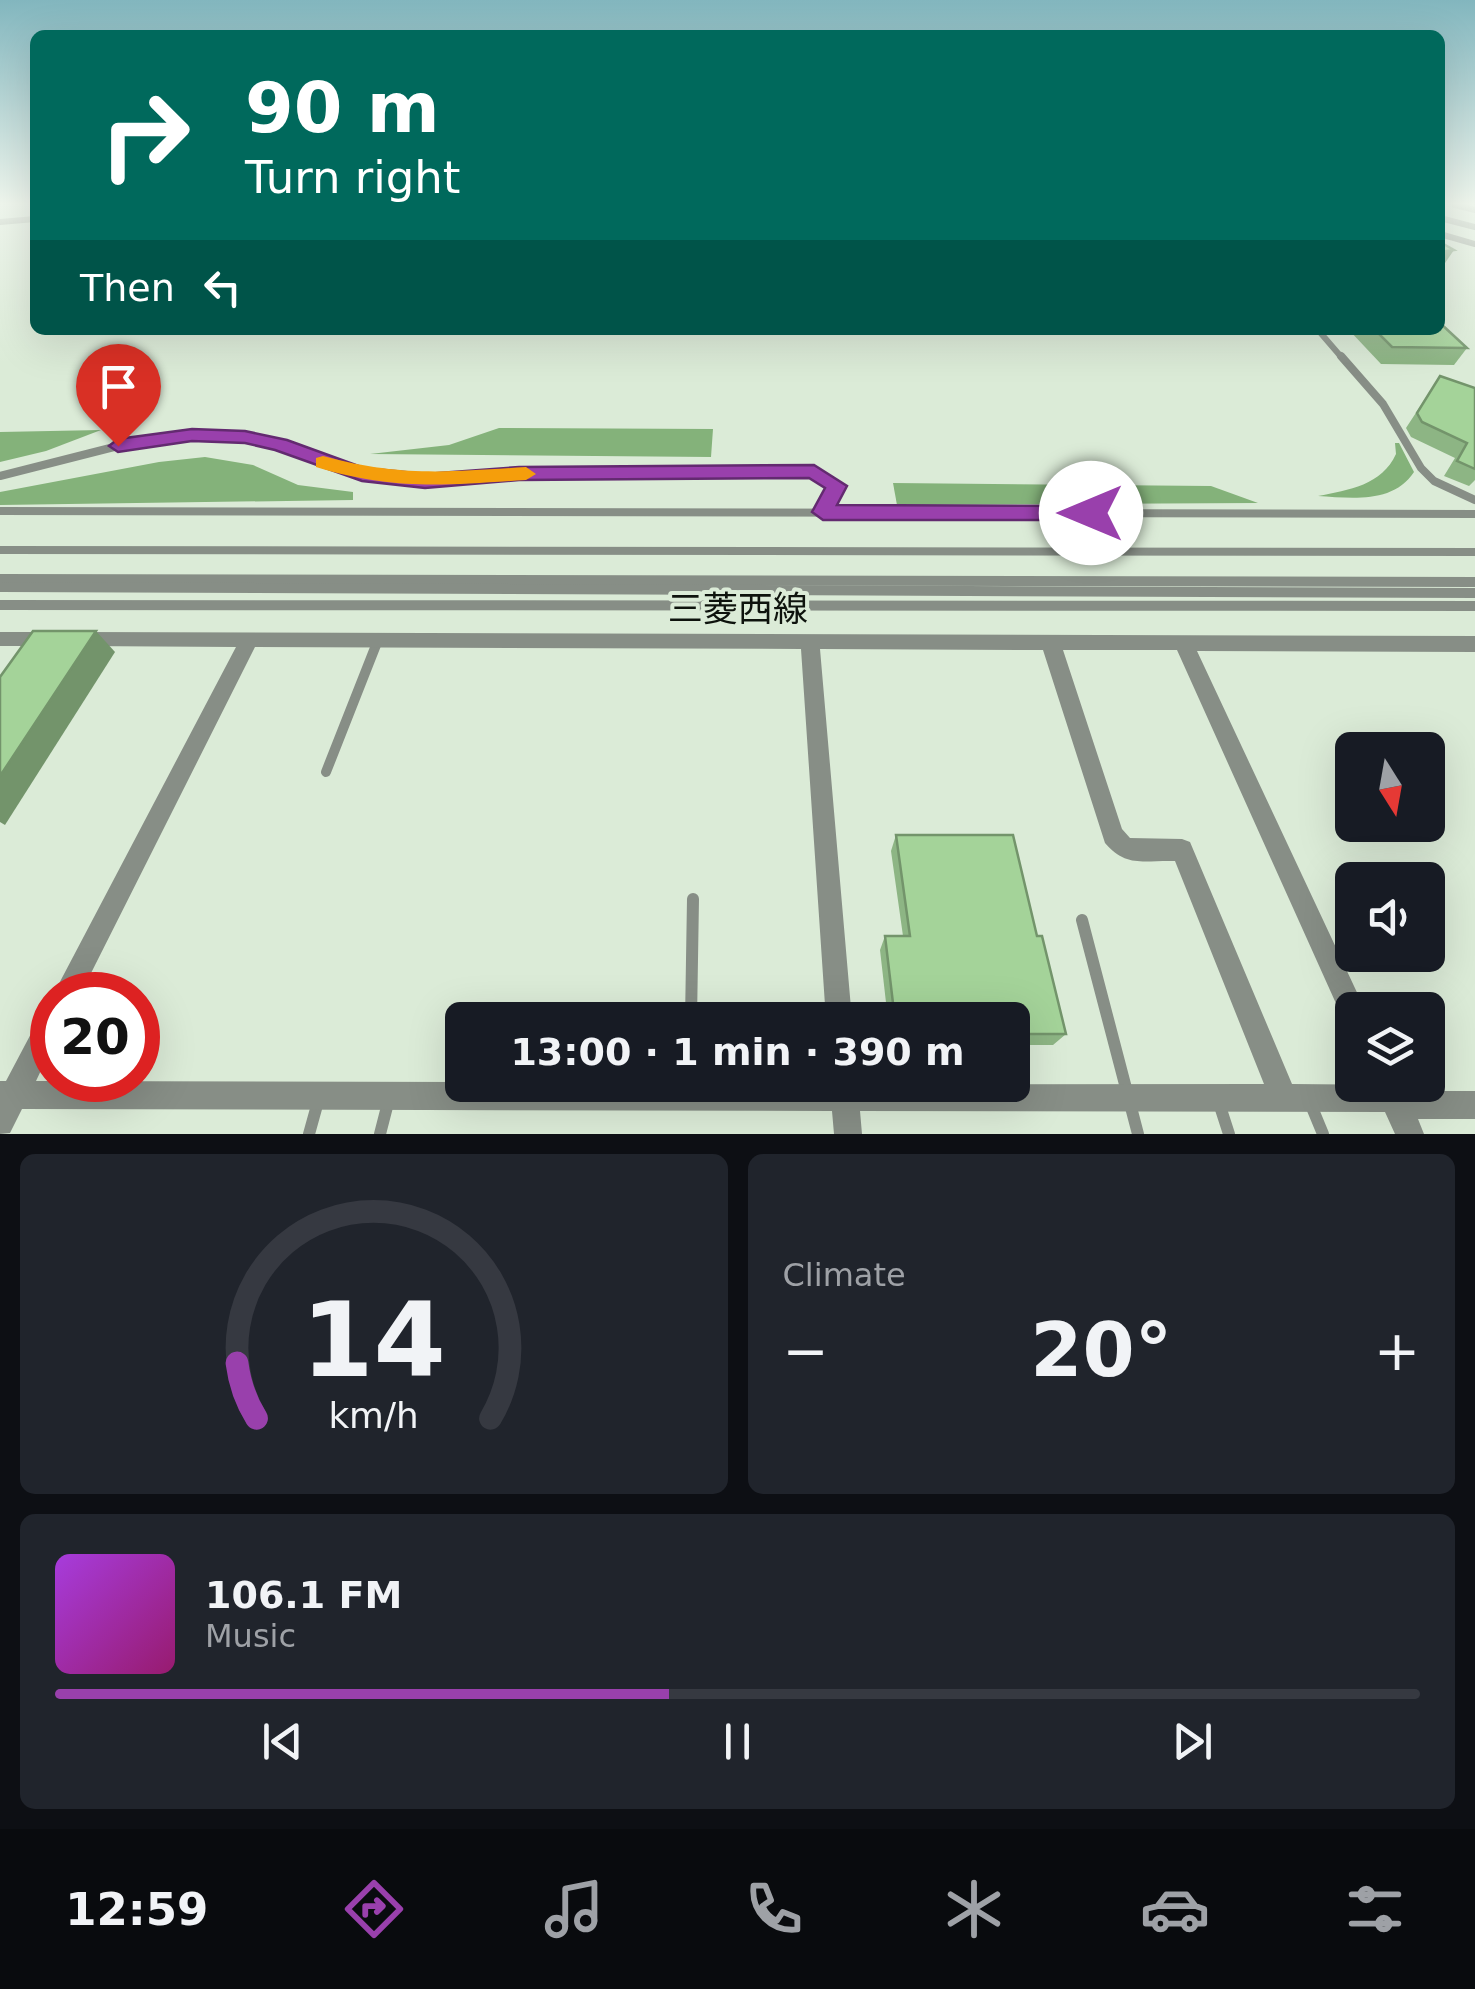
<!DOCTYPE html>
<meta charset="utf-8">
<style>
body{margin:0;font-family:"DejaVu Sans","Noto Sans JP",sans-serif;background:#20242c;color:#f1f3f6;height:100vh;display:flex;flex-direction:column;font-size:38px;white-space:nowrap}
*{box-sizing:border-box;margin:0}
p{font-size:32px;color:#9ea1a6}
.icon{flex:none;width:55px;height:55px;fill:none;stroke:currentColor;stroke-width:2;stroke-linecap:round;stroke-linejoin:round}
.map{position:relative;height:1134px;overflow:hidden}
.panel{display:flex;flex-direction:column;gap:20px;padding:20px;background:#0d0f14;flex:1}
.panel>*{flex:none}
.top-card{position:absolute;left:30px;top:30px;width:1415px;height:305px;border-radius:15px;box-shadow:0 10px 40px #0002;background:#00695c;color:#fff;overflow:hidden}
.needle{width:65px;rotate:169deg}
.tools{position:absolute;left:1335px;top:732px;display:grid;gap:20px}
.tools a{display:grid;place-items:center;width:110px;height:110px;border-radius:15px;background:#171b24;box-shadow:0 10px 40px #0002;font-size:50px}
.speed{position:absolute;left:30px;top:972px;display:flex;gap:20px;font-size:50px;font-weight:700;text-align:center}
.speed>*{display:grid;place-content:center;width:130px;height:130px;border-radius:50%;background:#171b24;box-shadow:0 10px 40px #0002;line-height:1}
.speed .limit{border:15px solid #d22;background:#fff;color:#111}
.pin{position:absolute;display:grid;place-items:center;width:85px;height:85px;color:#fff;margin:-102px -42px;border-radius:50% 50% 50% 0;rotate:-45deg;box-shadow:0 0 10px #0007}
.pin .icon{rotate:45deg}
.me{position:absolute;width:110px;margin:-55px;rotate:270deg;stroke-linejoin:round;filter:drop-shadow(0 0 8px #0008)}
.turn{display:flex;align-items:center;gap:35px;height:210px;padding:0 50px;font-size:45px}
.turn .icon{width:130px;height:130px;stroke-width:2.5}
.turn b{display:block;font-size:70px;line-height:85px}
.then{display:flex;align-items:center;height:95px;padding:0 50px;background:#0003;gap:20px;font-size:38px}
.big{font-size:75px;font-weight:700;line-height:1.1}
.panel .widget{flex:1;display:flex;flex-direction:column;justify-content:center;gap:15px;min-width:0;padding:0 35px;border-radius:15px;background:#20242c}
.panel .dial{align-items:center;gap:0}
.dial svg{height:260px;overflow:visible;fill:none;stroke:#363941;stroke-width:7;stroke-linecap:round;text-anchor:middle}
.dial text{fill:#f1f3f6;stroke:none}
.song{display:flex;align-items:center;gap:30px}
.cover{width:120px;height:120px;border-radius:15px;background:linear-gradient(135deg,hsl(280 70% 55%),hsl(320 70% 35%))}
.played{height:10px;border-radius:5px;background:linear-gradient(90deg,#9940ac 45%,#363941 45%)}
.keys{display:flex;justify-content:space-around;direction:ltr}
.heat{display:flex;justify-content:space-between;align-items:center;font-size:55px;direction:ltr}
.panel .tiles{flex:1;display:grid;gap:20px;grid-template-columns:1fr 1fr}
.widget:last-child{grid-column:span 2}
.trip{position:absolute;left:445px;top:1002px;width:585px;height:100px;border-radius:15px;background:#171b24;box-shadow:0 10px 40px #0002;font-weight:700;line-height:100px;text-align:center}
.tab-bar{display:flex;height:160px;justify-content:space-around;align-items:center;background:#090b0e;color:#9ea1a6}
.tab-bar .icon{width:70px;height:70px}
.tab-bar .current{color:#9940ac}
.tab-bar b{font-size:45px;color:#f1f3f6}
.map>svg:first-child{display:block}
.forest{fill:#84b27a}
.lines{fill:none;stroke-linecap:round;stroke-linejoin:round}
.service-far3{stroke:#878e86;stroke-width:6}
.service-far2{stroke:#878e86;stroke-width:8}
.service-far1{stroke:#878e86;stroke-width:10}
.service{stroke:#878e86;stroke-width:12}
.minor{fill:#878e86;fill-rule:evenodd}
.wall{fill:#8db584}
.shaded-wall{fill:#73946b}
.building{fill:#a4d399;stroke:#73946b;stroke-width:2.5}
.route{fill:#9940ac;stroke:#632a70;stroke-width:2.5}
.slow{fill:#f59e0b}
.labels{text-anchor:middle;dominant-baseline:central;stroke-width:8;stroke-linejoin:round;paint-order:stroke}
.street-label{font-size:35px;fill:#0e130d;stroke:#dbebd7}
</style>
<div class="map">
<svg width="1475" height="1134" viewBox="0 0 1475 1134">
<rect width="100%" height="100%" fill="#dbebd7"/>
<g class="forest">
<polygon points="499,428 713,429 711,457 370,454 449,445"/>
<polygon points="101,430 46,451 0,462 0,432"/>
<path d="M1395 443H1399L1414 472C1393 504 1351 498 1318 496 1349 490 1382 485 1396 454Z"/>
<polygon points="205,457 253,465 298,485 353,492 353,500 0,505 0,492 159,462"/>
<polygon points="893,483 1211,486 1258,503 897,505"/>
</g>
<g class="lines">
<g class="service-far3">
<polyline points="1455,205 1475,210"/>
<polyline points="1440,218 1475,227"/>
<polyline points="0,222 35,219"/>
<polyline points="1440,234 1475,244"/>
<polyline points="1318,330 1343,359"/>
</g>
<g class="service-far2">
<polyline points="1341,356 1383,404 1421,468 1434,481 1475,500"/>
<polyline points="0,476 118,446 206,435 269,442 339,468 412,481 519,474 814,471 837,486 823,512"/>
<polyline points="0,511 1475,514"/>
<polyline points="0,550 1475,552"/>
</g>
<g class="service-far1">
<polyline points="0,579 1475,582"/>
<polyline points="0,587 1475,593"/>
<polyline points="0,605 1475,606"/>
<polyline points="326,772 378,640"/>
</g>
<g class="service">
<polyline points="1082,920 1138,1134"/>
<polyline points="691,1020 693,899"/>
<polyline points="1218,1100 1229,1134"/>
<polyline points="1311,1105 1323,1134"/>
<polyline points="309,1134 319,1098"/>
<polyline points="380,1134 389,1099"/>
</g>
<g class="minor">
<polygon points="0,632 49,632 56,634 58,639 56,644 49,646 0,646"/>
<path d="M80 632 1475 636V652L1197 651 1361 1001 1365 1010H1352V1023L1343 1019 1177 650H1063L1122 829 1130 838 1182 839 1190 842 1292 1084 1402 1085 1404 1091H1475V1119H1418L1424 1134H1395L1385 1112 860 1111 862 1134H834L832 1111 22 1109 10 1133 0 1134V1081H6L43 1011 52 1007V1047L36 1081 462 1082V1085L1264 1084 1175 861C1144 860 1126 868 1105 843L1043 650 820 649 852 1020H826L801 649 255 647 80 995H53L236 647 80 646 73 644 71 639 73 634Z"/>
</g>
</g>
<g class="wall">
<polygon points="1349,330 1440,330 1467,348 1454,365 1381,364"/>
<polygon points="1440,376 1475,388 1475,480 1469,486 1444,476 1455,458 1411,437 1406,428"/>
<polygon points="896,835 1037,936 1066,1034 1053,1045 1012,1045 1012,1020 888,1020 880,950 885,936 903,936 891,851"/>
</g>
<g class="shaded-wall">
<polygon points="1454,250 1443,266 1440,266 1440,252"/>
<polygon points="96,631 115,652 5,825 0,822 0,776"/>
</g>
<g class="building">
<polygon points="1440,242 1454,250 1440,252"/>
<polygon points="1440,323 1467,348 1392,347 1375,330 1440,330"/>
<polygon points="1440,376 1475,388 1475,469 1457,461 1467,443 1422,422 1417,413"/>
<polygon points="33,631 96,631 0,776 0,677"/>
<polygon points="896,835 1013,835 1037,936 1042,936 1066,1034 1012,1034 1012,1020 895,1020 885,936 910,936"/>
</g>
<linearGradient id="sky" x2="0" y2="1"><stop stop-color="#82b6be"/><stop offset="0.56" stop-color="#eff6ed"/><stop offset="1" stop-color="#eff6ed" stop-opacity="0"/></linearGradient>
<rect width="1475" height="364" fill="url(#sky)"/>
<polygon class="route" points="192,429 245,431 287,440 364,468 425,474 519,467 814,465 847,486 837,505 1091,506 1102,513 1091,520 823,520 812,512 825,488 809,478 519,480 425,488 362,481 275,450 245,443 192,441 118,452 109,446 118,439"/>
<path class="slow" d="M323 456C400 477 447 472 526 467L536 474 526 480C444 485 396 491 316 467V458Z"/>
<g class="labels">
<g class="street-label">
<text x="738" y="609">三菱西線</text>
</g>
</g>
</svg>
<div class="tools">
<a><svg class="needle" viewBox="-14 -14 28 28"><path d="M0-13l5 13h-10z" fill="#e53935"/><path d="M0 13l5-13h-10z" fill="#9ea1a6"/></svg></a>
<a><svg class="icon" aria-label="sound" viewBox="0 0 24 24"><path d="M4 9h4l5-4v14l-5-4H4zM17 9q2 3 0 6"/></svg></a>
<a><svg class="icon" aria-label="layers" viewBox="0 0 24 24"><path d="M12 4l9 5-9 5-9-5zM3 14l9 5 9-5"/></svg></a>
</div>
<div class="speed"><div class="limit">20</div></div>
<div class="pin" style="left:118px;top:446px;background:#d93025"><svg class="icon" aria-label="arrive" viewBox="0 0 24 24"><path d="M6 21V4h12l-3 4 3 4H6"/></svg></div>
<svg class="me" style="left:1091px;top:513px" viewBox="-20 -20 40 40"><circle r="19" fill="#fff"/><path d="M0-13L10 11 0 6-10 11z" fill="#9940ac"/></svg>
<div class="trip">13:00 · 1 min · 390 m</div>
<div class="top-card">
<div class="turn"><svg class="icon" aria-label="right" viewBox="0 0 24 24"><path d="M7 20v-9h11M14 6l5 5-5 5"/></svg><div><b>90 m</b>Turn right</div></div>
<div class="then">Then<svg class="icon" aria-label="left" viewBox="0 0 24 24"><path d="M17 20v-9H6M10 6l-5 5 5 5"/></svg></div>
</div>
</div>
<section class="panel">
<div class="tiles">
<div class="widget dial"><svg viewBox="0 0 100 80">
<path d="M14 69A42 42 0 1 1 86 69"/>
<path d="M14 69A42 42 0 0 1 8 52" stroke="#9940ac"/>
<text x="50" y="56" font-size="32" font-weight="700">14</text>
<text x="50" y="72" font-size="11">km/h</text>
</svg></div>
<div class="widget"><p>Climate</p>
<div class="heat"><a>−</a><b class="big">20°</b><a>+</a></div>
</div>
<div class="widget">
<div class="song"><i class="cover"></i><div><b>106.1 FM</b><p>Music</p></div></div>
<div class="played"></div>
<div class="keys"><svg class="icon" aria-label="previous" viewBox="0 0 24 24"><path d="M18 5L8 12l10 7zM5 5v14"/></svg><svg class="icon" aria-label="pause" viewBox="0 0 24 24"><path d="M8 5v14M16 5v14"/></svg><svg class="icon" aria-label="next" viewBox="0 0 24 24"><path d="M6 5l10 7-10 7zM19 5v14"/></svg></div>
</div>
</div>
</section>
<nav class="tab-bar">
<b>12:59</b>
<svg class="icon current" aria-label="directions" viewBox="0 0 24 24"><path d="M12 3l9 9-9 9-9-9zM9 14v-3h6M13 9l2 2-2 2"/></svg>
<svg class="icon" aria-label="music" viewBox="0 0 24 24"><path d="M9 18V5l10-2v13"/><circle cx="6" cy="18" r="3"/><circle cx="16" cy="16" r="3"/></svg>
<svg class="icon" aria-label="phone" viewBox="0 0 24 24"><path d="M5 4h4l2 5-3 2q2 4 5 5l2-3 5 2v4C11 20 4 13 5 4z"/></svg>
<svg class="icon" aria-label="climate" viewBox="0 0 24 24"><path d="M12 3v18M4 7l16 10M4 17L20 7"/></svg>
<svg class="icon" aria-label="car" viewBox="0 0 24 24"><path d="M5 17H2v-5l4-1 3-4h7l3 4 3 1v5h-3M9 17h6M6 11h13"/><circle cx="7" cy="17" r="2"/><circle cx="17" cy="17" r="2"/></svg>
<svg class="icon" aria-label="filters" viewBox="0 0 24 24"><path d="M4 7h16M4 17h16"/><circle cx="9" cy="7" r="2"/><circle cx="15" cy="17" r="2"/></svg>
</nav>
